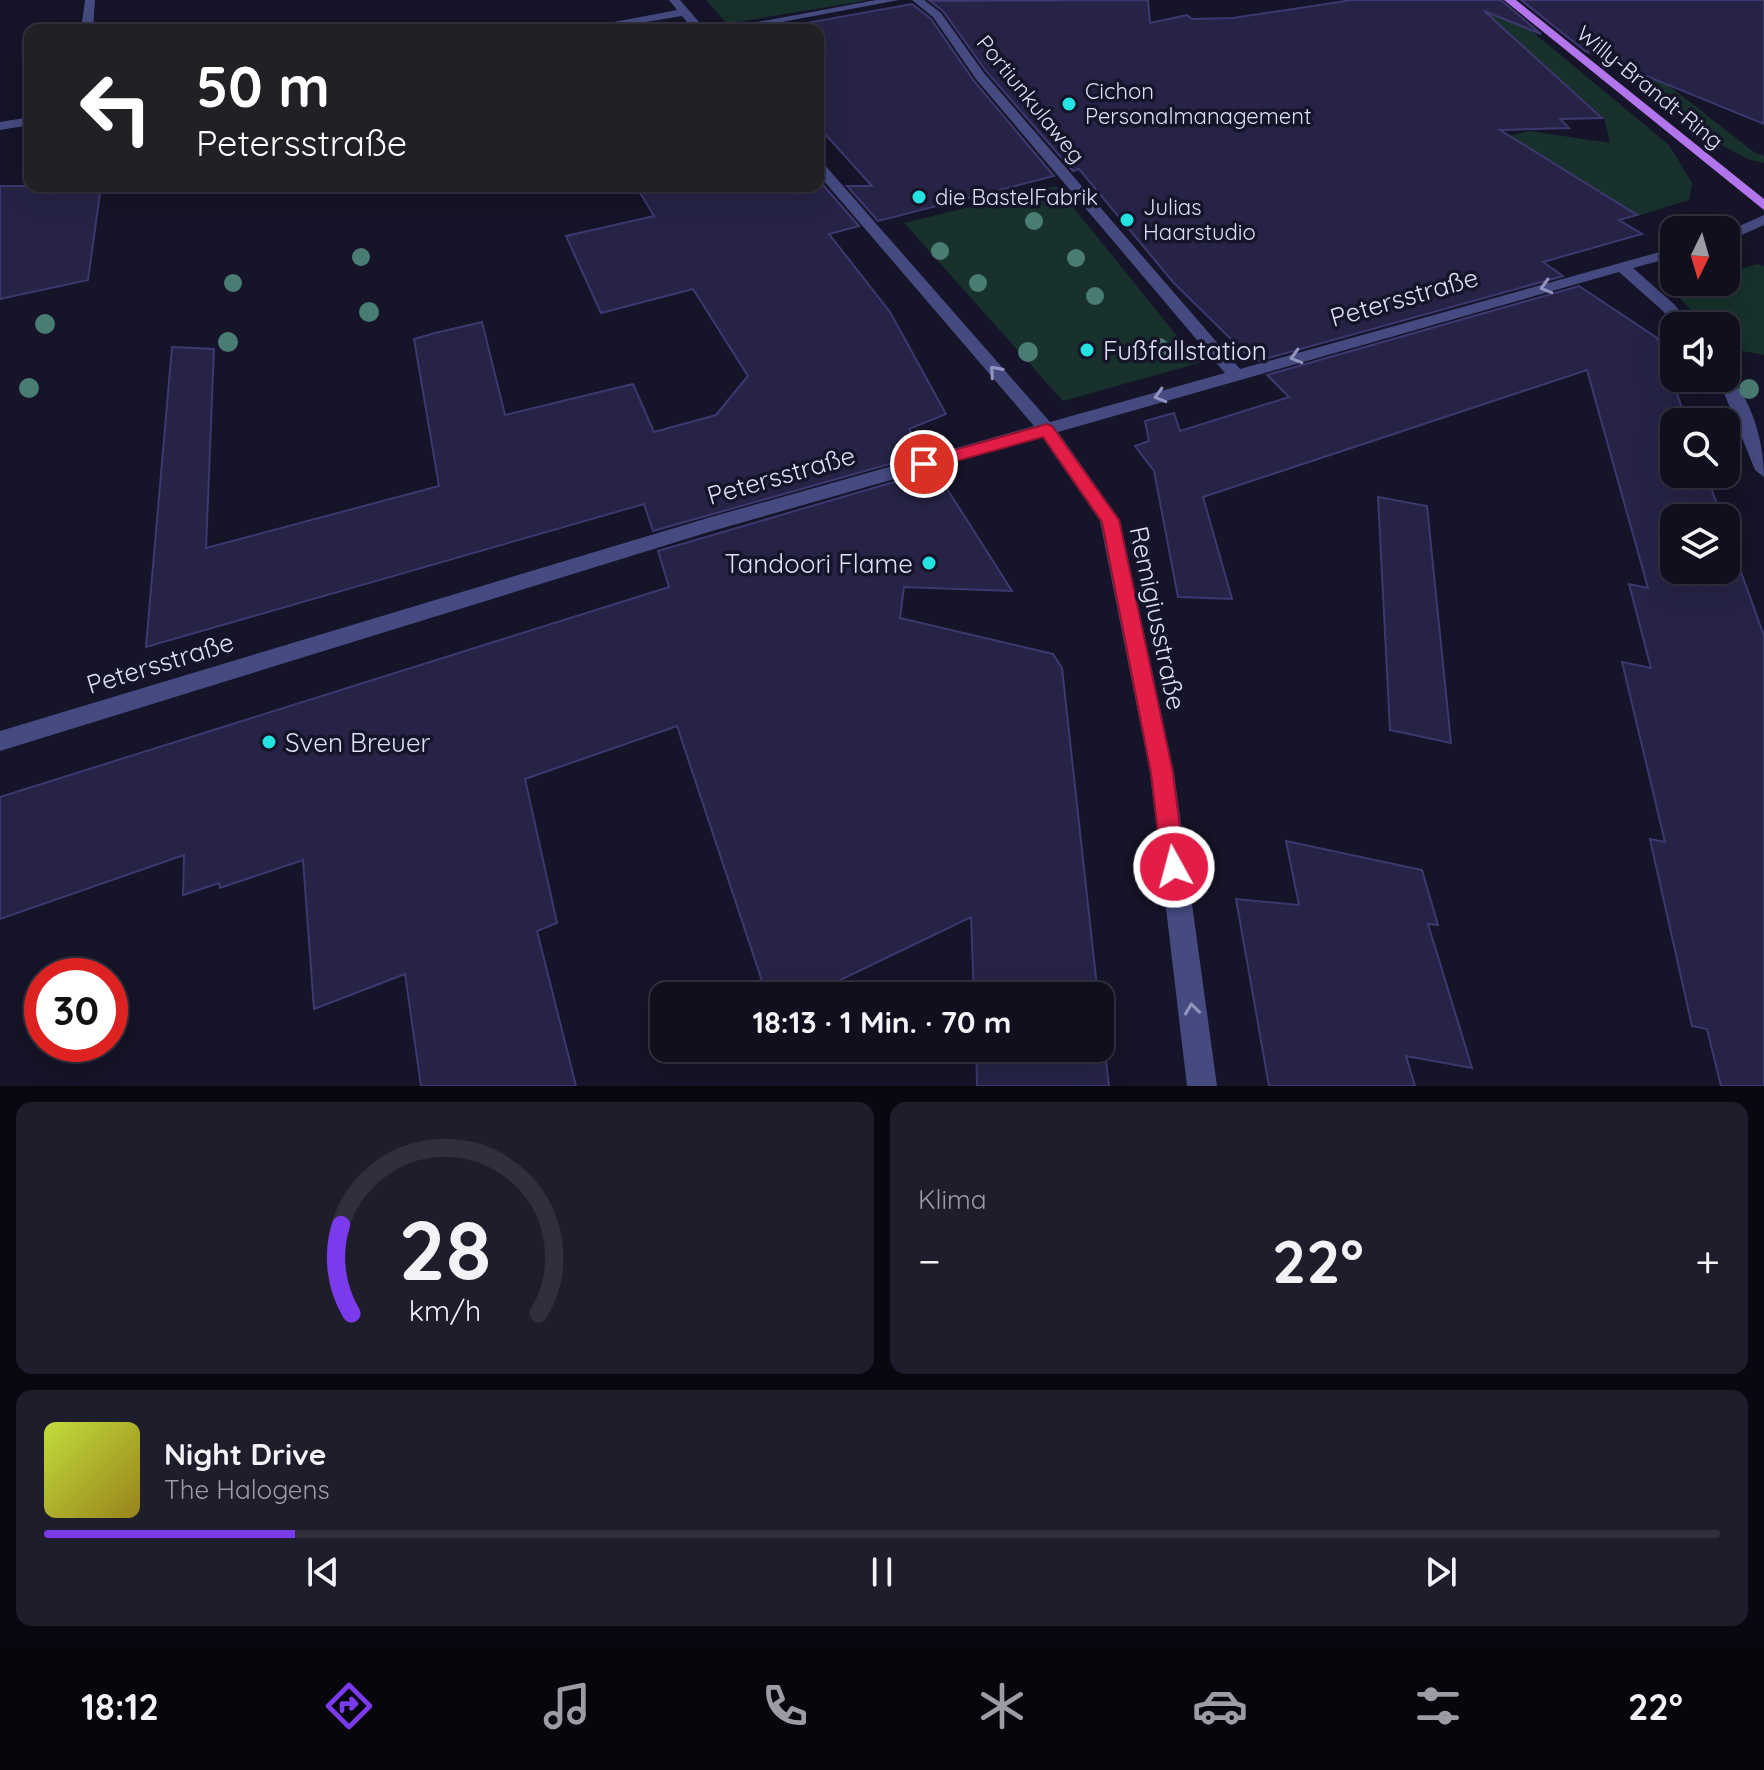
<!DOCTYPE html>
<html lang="de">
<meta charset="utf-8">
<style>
body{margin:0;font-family:Quicksand,sans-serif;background:#1e1d2b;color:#f1f3f6;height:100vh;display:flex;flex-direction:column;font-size:30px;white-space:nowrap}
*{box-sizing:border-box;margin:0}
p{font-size:26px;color:#9c9ca4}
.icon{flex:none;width:44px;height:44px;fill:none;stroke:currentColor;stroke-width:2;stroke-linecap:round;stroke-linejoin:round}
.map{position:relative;height:1086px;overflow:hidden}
.side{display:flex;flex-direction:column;gap:16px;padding:16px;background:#090810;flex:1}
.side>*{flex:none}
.guide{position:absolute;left:24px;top:24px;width:800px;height:168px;border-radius:16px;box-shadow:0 8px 32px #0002,0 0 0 2px #302f3c;background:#202124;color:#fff;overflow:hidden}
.needle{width:52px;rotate:185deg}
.tools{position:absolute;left:1660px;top:216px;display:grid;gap:16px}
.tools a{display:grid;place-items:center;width:80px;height:80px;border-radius:16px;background:#100f1e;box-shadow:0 8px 32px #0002,0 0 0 2px #302f3c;font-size:40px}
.speed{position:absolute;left:24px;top:958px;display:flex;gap:16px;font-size:40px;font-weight:700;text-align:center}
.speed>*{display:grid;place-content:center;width:104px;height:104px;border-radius:50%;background:#100f1e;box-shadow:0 8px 32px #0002,0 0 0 2px #302f3c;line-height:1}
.speed .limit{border:12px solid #d22;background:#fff;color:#111}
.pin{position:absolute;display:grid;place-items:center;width:68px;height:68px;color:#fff;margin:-34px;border:4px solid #fff;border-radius:50%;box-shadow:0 2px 8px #0007}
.me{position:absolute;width:88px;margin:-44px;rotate:353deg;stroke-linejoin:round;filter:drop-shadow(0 0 6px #0008)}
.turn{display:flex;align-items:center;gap:28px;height:168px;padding:0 40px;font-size:36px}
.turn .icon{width:104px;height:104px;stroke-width:2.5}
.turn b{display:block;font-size:56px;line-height:68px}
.big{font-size:60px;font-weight:700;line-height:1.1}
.side .card{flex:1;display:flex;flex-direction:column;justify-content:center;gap:12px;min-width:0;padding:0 28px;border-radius:16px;background:#1e1d2b}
.side .dial{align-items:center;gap:0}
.dial svg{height:208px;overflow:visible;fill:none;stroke:#302f3c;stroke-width:7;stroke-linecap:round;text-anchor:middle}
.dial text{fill:#f1f3f6;stroke:none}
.song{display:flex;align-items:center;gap:24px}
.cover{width:96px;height:96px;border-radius:12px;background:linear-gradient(135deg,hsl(70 70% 55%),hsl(50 70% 35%))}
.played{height:8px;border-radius:4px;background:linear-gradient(90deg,#7c3aed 15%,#302f3c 15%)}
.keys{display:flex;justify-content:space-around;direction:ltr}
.heat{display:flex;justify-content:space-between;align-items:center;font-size:44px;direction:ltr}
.side .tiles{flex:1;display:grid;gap:16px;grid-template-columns:1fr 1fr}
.card:last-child{grid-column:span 2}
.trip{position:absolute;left:650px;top:982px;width:464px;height:80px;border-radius:16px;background:#100f1e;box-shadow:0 8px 32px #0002,0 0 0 2px #302f3c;font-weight:700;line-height:80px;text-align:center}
.dock{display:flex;height:128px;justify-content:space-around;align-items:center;background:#06060c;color:#9c9ca4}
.dock .icon{width:56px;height:56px}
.dock .active{color:#7c3aed}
.dock b{font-size:36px;color:#f1f3f6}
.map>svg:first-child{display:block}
.green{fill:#18312d}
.building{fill:#262346;stroke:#3d386f;stroke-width:2}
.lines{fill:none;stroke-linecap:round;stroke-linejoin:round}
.minor{fill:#454a80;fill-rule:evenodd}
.major{fill:#b375ec;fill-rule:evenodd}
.tree{fill:#497c73}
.oneway{stroke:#9294be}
.route{fill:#e11d48;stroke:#92132f;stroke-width:2}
.poi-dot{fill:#25e1e0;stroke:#151428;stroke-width:3}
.labels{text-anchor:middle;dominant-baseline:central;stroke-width:7;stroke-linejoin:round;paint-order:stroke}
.far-street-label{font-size:22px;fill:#dfdffb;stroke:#151428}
.far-poi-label{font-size:22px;fill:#dfdffb;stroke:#151428;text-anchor:start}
.street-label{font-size:26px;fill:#dfdffb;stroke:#151428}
.poi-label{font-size:26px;fill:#dfdffb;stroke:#151428;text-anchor:start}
</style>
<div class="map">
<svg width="1764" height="1086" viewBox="0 0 1764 1086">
<rect width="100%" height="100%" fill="#151428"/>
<g class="green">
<polygon points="706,0 869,0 727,24"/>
<polygon points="1471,0 1494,0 1669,145 1692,183 1689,200 1638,216 1509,136 1530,131 1610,143 1604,118"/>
<polygon points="1587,22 1754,152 1764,156 1764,163 1748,159 1723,146 1578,30"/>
<polygon points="1056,186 1199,363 1063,401 904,223"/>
<polygon points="1757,264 1764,266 1764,355 1726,348 1726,326 1706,326 1673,291 1700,282 1726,282 1726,274"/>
</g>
<g class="building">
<polygon points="1148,0 1150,23 1187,15 1192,19 1233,18 1352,0 1501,0 1541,34 1484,11 1602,118 1560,119 1569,128 1500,130 1637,215 1619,220 1642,234 1543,262 1563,276 1254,362 1173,282 1079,169 1073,171 986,71 943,11 930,1"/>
<polygon points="1521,0 1764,0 1764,124 1585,51"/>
<polygon points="912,4 931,19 974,81 1054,176 878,221 847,186 872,186 818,126 818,30 779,28"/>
<polygon points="0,186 101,186 88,280 0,299"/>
<polygon points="636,186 824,186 859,226 829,234 890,312 946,414 909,429 925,454 653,531 644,504 146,647 172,347 214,349 206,548 439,486 414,339 435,333 482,322 505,415 633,384 654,432 716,415 748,376 693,289 601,313 566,236 654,216"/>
<polygon points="1579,286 1657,338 1687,422 1674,422 1674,474 1706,474 1722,518 1674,518 1674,570 1726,570 1726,530 1764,636 1764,1086 1721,1086 1707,1029 1692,1026 1650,839 1665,842 1622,662 1651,668 1629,584 1648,588 1587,370 1203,497 1232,599 1178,597 1154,471 1135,446 1149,441 1145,421 1174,413 1180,431 1289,397 1267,375"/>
<polygon points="935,470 1012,591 904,587 900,618 1053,654 1062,668 1098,996 974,996 971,917 807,996 767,996 677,726 525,779 557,923 537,931 576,1086 421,1086 405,974 314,1009 303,860 220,888 219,883 183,895 184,855 0,919 0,797 669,587 658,551"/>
<polygon points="1378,497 1427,506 1451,743 1390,730"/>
<polygon points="1286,841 1422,870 1438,925 1428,924 1472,1068 1406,1056 1415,1086 1269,1086 1236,899 1299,905"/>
<polygon points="1100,1011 1109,1086 977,1086 976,1048 1100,1048"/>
</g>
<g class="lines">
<g class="minor">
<polygon points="85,0 95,0 93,30 81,30"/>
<polygon points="669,0 680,0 706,30 694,30 682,16 598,30 572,30 677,10"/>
<polygon points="876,0 899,0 740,30 715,30"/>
<polygon points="912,0 924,0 941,13 984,73 1240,369 1674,248 1674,257 1633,268 1675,305 1691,326 1675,326 1663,311 1619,272 1058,432 1120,520 1174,773 1217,1086 1187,1086 1150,773 1100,521 1042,437 712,531 0,751 0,731 711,517 1034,426 818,174 818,162 823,163 1050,422 1225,373 976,79 933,17"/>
<polygon points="30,117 30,125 0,130 0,122"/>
<polygon points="1764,215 1764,225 1726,242 1726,232"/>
<path d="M1726 374C1752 397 1764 443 1764 477L1755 470 1724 393 1713 378H1726Z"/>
</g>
<polygon class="major" points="1504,0 1516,0 1764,199 1764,210"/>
</g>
<g class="tree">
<circle cx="1034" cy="221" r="9"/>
<circle cx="940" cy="251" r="9"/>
<circle cx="361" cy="257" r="9"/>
<circle cx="1076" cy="258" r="9"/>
<circle cx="233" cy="283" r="9"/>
<circle cx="978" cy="283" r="9"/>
<circle cx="1095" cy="296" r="9"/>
<circle cx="369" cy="312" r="10"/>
<circle cx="45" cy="324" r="10"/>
<circle cx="228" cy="342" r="10"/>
<circle cx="1159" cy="348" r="10"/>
<circle cx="1028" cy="352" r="10"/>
<circle cx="29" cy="388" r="10"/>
<circle cx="1749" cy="389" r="10"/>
</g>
<defs><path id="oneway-chevron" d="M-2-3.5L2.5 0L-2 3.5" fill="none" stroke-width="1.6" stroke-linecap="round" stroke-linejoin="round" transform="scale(2)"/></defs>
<g class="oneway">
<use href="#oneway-chevron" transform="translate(1546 287) rotate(164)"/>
<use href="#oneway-chevron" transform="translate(1296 357) rotate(164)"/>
<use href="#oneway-chevron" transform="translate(995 371) rotate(-131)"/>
<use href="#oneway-chevron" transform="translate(1160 396) rotate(164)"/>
<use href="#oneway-chevron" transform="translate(1192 1009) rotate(-97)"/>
</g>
<polygon class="route" points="1047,424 1052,426 1119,520 1173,773 1185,867 1182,875 1174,878 1165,875 1162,867 1151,773 1102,522 1043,437 924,470 916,464 918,460"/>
<g class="poi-dot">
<circle cx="1069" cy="104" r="8"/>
<circle cx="919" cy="197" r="8"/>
<circle cx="1127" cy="220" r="8"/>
<circle cx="1087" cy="350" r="8"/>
<circle cx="929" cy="563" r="8"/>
<circle cx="269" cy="742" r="8"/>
</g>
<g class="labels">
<g class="far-street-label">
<text transform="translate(1650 87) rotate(39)">Willy-Brandt-Ring</text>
<text transform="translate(1031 99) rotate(51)">Portiunkulaweg</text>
</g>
<g class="far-poi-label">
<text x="1085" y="91">Cichon<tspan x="1085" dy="25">Personalmanagement</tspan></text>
<text x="935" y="197">die BastelFabrik</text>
<text x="1143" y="207">Julias<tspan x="1143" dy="25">Haarstudio</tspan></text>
</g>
<g class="street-label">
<text transform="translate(1404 297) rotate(-16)">Petersstraße</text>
<text transform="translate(781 475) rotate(-16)">Petersstraße</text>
<text transform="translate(1158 618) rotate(78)">Remigiusstraße</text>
<text transform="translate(160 663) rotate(-17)">Petersstraße</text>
</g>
<g class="poi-label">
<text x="1103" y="350">Fußfallstation</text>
<text x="913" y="563" text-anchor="end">Tandoori Flame</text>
<text x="285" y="742">Sven Breuer</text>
</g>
</g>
</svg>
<div class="tools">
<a><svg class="needle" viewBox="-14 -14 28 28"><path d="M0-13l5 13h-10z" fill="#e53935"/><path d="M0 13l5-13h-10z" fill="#9c9ca4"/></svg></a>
<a><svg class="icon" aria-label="sound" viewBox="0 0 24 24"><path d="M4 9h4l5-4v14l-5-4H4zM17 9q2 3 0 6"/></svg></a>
<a><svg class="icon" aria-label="search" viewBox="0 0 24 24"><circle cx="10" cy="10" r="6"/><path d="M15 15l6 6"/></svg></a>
<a><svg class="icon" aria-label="layers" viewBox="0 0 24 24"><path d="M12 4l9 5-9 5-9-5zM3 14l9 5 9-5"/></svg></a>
</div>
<div class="speed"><div class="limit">30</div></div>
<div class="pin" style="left:924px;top:464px;background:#d93025"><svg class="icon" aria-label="arrive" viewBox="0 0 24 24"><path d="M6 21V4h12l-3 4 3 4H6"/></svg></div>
<svg class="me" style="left:1174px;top:867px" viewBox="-20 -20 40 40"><circle r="17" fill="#e11d48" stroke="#fff" stroke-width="3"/><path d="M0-11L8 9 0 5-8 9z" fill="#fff"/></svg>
<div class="trip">18:13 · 1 Min. · 70 m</div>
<div class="guide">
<div class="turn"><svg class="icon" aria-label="left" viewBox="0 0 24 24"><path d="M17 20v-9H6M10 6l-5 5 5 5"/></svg><div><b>50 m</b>Petersstraße</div></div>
</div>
</div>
<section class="side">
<div class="tiles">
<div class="card dial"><svg viewBox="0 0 100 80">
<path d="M14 69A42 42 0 1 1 86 69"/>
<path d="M14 69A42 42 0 0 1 10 35" stroke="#7c3aed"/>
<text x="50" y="56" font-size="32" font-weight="700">28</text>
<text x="50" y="72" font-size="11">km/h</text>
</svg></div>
<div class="card"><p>Klima</p>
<div class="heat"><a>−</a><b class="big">22°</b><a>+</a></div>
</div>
<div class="card">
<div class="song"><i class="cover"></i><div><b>Night Drive</b><p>The Halogens</p></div></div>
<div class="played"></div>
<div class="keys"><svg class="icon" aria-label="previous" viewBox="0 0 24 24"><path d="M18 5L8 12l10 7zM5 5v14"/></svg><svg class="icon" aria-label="pause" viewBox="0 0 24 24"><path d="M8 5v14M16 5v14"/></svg><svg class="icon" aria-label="next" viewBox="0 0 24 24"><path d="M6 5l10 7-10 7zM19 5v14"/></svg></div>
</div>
</div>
</section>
<nav class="dock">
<b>18:12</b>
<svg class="icon active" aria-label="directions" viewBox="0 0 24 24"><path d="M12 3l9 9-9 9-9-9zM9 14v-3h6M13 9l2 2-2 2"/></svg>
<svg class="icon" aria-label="music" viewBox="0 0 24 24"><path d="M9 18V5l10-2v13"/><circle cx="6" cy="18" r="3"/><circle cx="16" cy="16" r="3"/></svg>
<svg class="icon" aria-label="phone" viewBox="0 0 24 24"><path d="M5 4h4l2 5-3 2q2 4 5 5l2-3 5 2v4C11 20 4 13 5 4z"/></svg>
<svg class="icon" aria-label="climate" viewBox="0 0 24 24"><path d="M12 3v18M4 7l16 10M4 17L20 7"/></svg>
<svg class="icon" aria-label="car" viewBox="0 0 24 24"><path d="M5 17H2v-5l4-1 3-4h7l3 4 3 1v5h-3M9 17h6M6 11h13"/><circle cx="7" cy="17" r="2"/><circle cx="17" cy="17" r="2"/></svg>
<svg class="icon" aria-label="filters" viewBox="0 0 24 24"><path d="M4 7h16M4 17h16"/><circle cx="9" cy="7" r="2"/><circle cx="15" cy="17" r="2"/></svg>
<b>22°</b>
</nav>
